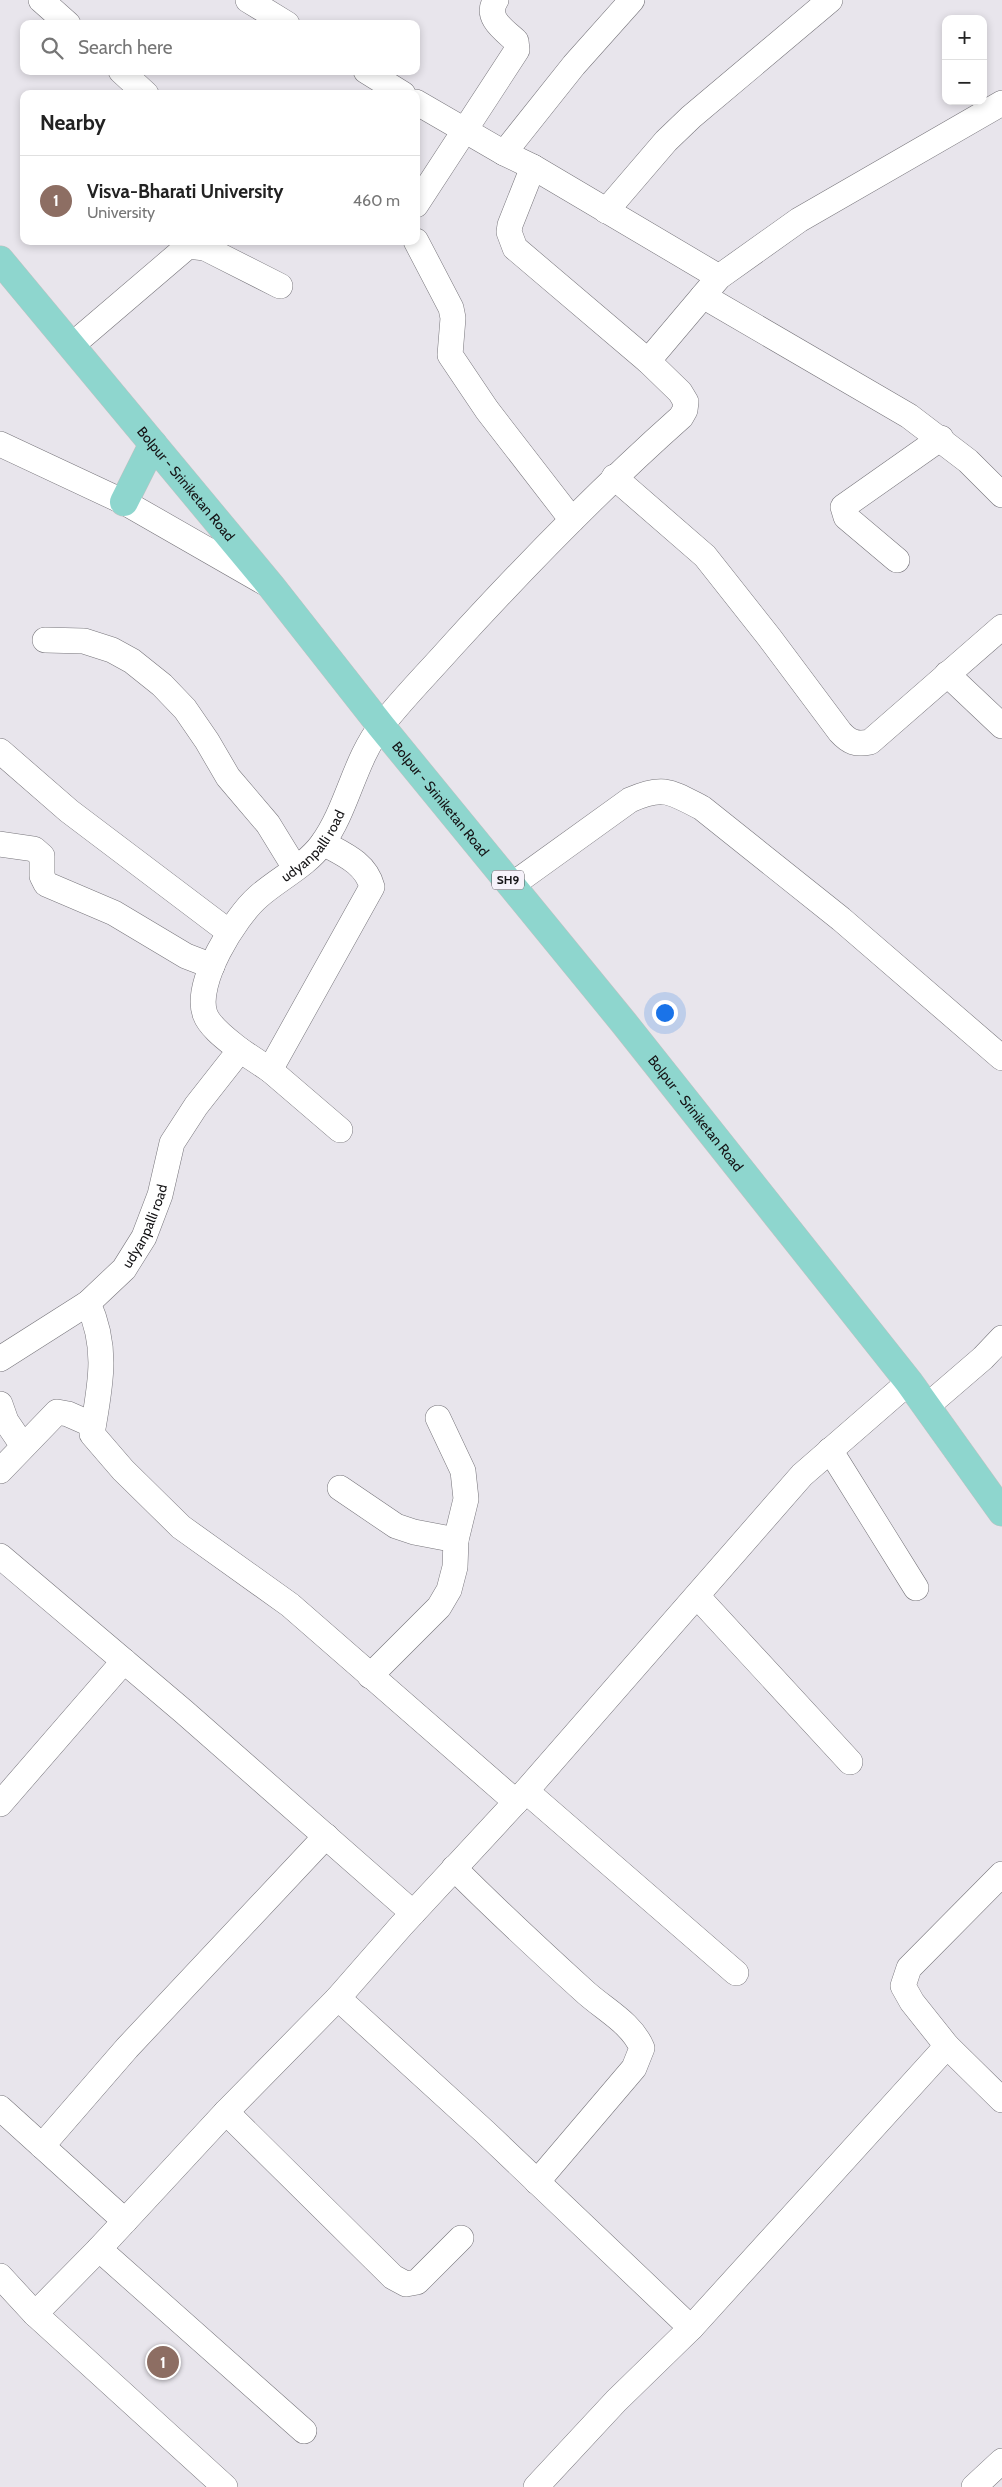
<!DOCTYPE html>
<meta charset="utf-8">
<style>
body{margin:0;font-family:Cabin,sans-serif;background:#f2f2f2;color:#222}
.controls{position:absolute;right:15px;top:15px;display:grid;overflow:hidden;border-radius:10px;box-shadow:0 2px 8px #0003}
.controls button{width:45px;height:45px;display:grid;place-items:center;padding:0;border:0;border-bottom:1px solid #e0e0e0;background:#fff;color:#222;font:25px sans-serif}
.you{position:absolute;left:664px;top:1012px;width:18px;height:18px;margin:-12px;border:4px solid #fff;border-radius:50%;background:#1a73e8;box-shadow:0 0 0 8px #1a73e833}
.badge{display:grid;place-items:center;width:32px;height:32px;border-radius:50%;background:#488e85;color:#fff;font-size:16px;font-weight:700}
.pin{position:absolute;translate:-50% -50%;border:2px solid #fff;box-shadow:0 1px 5px #0006}
.list{margin:0;padding:0;list-style:none}
h2{display:flex;justify-content:space-between;align-items:center;height:65px;margin:0;padding:0 20px;font-size:21px}
h2 small{font-size:16px;font-weight:400;color:#767676}
.list li{display:grid;grid-template-columns:32px 1fr auto;gap:15px;align-items:center;box-sizing:border-box;height:90px;padding:0 20px;border-top:1px solid #e0e0e0}
.list b{display:block;font-size:19px;white-space:nowrap}
.list p{margin:0;font-size:16px;white-space:nowrap;color:#767676}
.list em{font-size:16px;font-style:normal;color:#767676}
.icon{flex:none;width:28px;height:28px;fill:none;stroke:currentColor;stroke-width:2;stroke-linecap:round;stroke-linejoin:round}
.map{position:relative;flex:none;width:1002px;height:2487px;overflow:hidden}
.search{position:absolute;background:#fff;box-shadow:0 2px 8px #0003;left:20px;top:20px;width:400px;height:55px;display:flex;align-items:center;gap:12px;box-sizing:border-box;padding:0 18px;border-radius:10px;color:#767676;font-size:19px}
.panel{position:absolute;background:#fff;box-shadow:0 2px 8px #0003;left:20px;top:90px;width:400px;height:155px;border-radius:10px}
.map>svg:first-child{display:block}
.lines{fill:none;stroke-linecap:round;stroke-linejoin:round}
.minor-casing{stroke:#77757b;stroke-width:26}
.major-casing{stroke:#c2c2c2;stroke-width:29}
.minor{stroke:#fff;stroke-width:25}
.major{stroke:#8ed6ce;stroke-width:28}
.labels{text-anchor:middle;stroke-width:5;stroke-linejoin:round;paint-order:stroke}
.shield{fill:#f6f2fa;stroke:#58565a;stroke-width:1}
.shield-label{font-size:12px;font-weight:bold;fill:#141315}
.street-label{font-size:14px;fill:#141315;stroke:#f6f2fa}
</style>
<div class="map">
<svg width="1002" height="2487" viewBox="0 0 1002 2487">
<rect width="100%" height="100%" fill="#e8e5ec"/>
<g class="lines">
<g class="minor-casing">
<g id="minor">
<path d="M 41,0 L 68,24"/>
<path d="M 248,0 L 287,24"/>
<path d="M 121,71 L 146,94"/>
<path d="M 366,71 L 403,94"/>
<path d="M 416,102 L 504,153 L 533,167 L 719,277"/>
<path d="M 504,153 L 574,65 L 632,0"/>
<path d="M 416,205 L 517,50 L 516,41 C 504,30 484,17 496,0"/>
<path d="M 606,211 L 666,141 L 691,117 L 830,0"/>
<path d="M 416,241 L 451,308 L 453,318 L 450,355 L 487,410 L 572,520"/>
<path d="M 703,296 L 909,416 L 968,461 L 1002,495"/>
<path d="M 71,346 L 188,246 L 205,248 L 280,286"/>
<path d="M 648,361 L 719,277 L 799,220 L 1002,103"/>
<path d="M 0,444 L 124,502 L 267,584"/>
<path d="M 614,477 L 705,556 L 769,637 L 840,732 C 849,742 856,745 870,742 L 1002,627"/>
<path d="M 897,560 L 846,517 L 843,507 L 941,438"/>
<path d="M 45,640 L 84,641 L 112,650 L 132,661 L 162,685 L 185,709 L 207,741 L 228,777 L 268,824 L 295,868"/>
<path d="M 947,674 L 1002,726"/>
<path d="M 0,751 L 69,811 L 229,932"/>
<path d="M 0,844 L 34,849 L 42,856 L 42,876 L 46,884 L 114,913 L 186,956 L 212,966"/>
<path d="M 512,885 L 630,800 C 664,785 671,792 702,808 L 841,919 L 1002,1058"/>
<path d="M 240,1050 L 270,1070 L 340,1130"/>
<path d="M 270,1070 L 372,887 C 366,863 343,854 323,843"/>
<path d="M 88,1303 C 109,1349 100,1386 92,1434 L 123,1470 L 181,1527 L 290,1605 L 516,1802"/>
<path id="s1" d="M 0,1359 L 88,1303 L 124,1269 L 144,1237 L 160,1195 L 172,1143 L 196,1106 L 240,1050 C 229,1041 210,1028 205,1014 C 194,983 235,917 258,897 C 278,879 306,866 322,844 C 348,808 354,760 382,725 C 403,698 428,673 451,647 C 524,567 600,489 681,417 L 685,410 L 686,402 L 680,392 L 648,361 L 515,248 L 509,232 L 510,225 L 533,167"/>
<path d="M 0,1404 L 6,1421 L 23,1446"/>
<path d="M 926,1407 L 983,1358 L 1002,1338"/>
<path d="M 830,1450 L 916,1588"/>
<path d="M 0,1471 L 57,1412 L 68,1414 L 93,1425"/>
<path d="M 340,1488 L 396,1526 L 414,1532 L 456,1540"/>
<path d="M 0,1556 L 183,1711 L 413,1913"/>
<path d="M 697,1596 L 850,1762"/>
<path d="M 370,1676 L 439,1607 L 449,1590 L 455,1567 L 456,1540 L 466,1499 L 463,1471 L 438,1418"/>
<path d="M 526,1791 L 736,1973"/>
<path d="M 0,1804 L 124,1661"/>
<path d="M 454,1868 C 496,1910 539,1950 583,1990 C 603,2009 631,2022 642,2048 L 634,2068 L 537,2182"/>
<path d="M 338,1998 L 485,2132 L 691,2328"/>
<path d="M 947,2046 L 912,2002 L 903,1986 L 909,1968 L 1002,1874"/>
<path d="M 0,2108 L 125,2221"/>
<path d="M 226,2112 L 393,2277 L 406,2284 L 417,2282 L 461,2238"/>
<path d="M 42,2146 L 127,2048 L 326,1836"/>
<path d="M 99,2249 L 304,2431"/>
<path d="M 0,2276 L 35,2314 L 99,2249 L 226,2112 L 338,1998 L 401,1926 L 526,1791 L 802,1475 L 909,1382"/>
<path d="M 35,2314 L 225,2487"/>
<path d="M 536,2487 L 616,2401 L 691,2328 L 947,2046 L 1002,2100"/>
<path d="M 974,2487 L 1002,2461"/>
</g>
</g>
<g class="major-casing">
<g id="major">
<path id="s2" d="M 0,260 L 271,586 L 381,726 L 624,1023 L 909,1382 L 1002,1512"/>
<path d="M 124,502 L 153,444"/>
</g>
</g>
<use href="#minor" class="minor"/>
<use href="#major" class="major"/>
</g>
<g class="labels">
<rect class="shield" x="492" y="870.5" width="32" height="19" rx="4"/>
<g class="shield-label">
<text x="508" y="884">SH9</text>
</g>
<g class="street-label">
<text dy="5" stroke="none"><textPath href="#s2" startOffset="291">Bolpur - Sriniketan Road</textPath></text>
<text dy="5" stroke="none"><textPath href="#s2" startOffset="696">Bolpur - Sriniketan Road</textPath></text>
<text dy="5" stroke="none"><textPath href="#s1" startOffset="665">udyanpalli road</textPath></text>
<text dy="5" stroke="none"><textPath href="#s2" startOffset="1101">Bolpur - Sriniketan Road</textPath></text>
<text dy="5" stroke="none"><textPath href="#s1" startOffset="202">udyanpalli road</textPath></text>
</g>
</g>
</svg>
<div class="controls">
<button>+</button>
<button>−</button>
</div>
<div class="you"></div>
<div class="pin badge" style="left:163px;top:2362px;background:#8d6e63">1</div>
<div class="search"><svg class="icon" aria-label="search" viewBox="0 0 24 24"><circle cx="10" cy="10" r="6"/><path d="M15 15l6 6"/></svg>Search here</div>
<section class="panel">
<h2>Nearby<small></small></h2>
<ul class="list">
<li><span class="badge" style="background:#8d6e63">1</span><div><b>Visva-Bharati University</b><p>University</p></div><em>460 m</em></li>
</ul>
</section>
</div>
